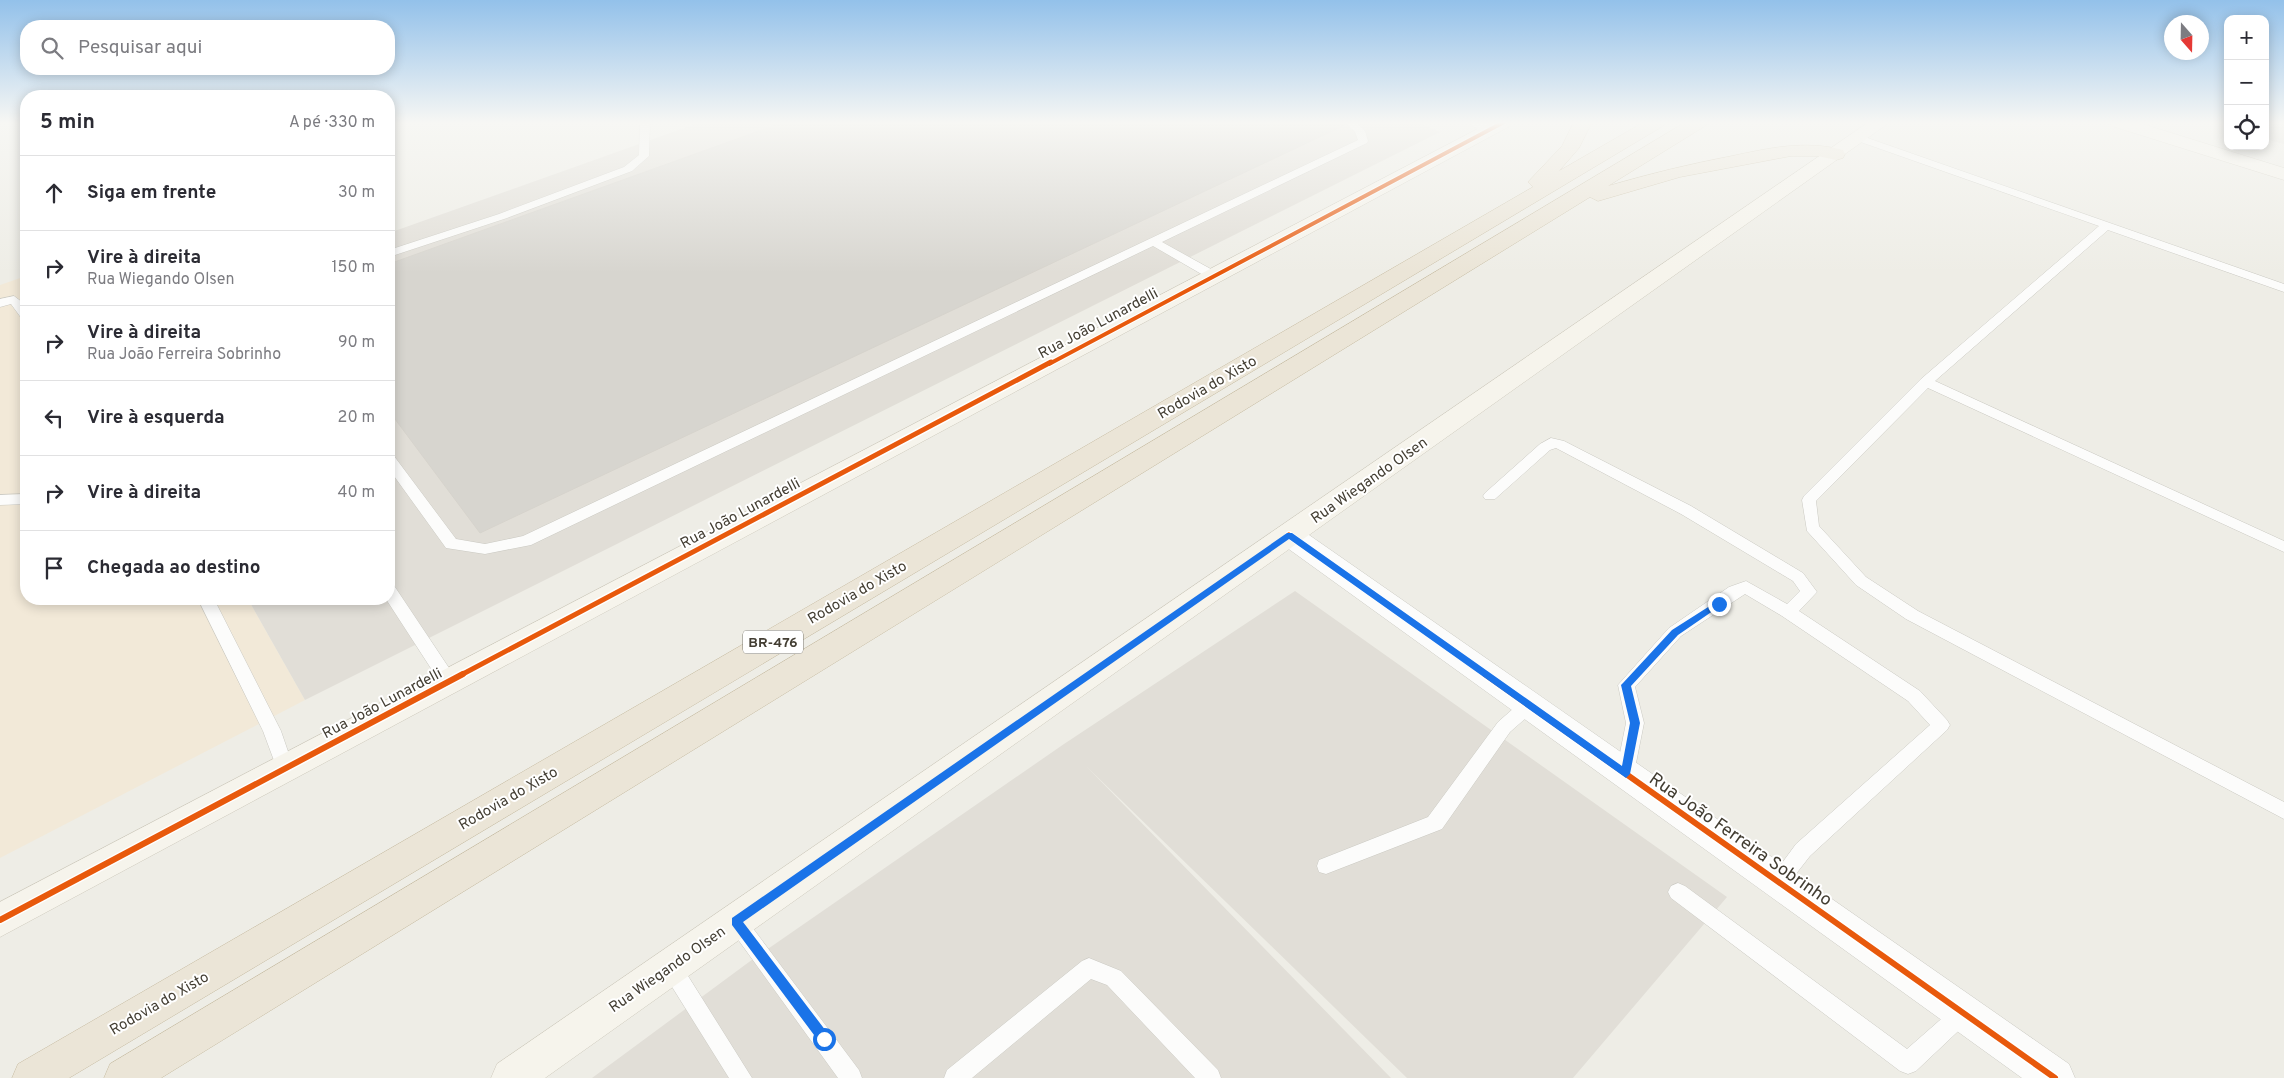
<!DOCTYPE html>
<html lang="pt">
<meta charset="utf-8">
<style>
body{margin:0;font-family:Overpass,sans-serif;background:#f7f7f7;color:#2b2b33}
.controls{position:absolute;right:15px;top:15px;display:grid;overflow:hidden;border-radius:10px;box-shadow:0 2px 12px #0003}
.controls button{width:45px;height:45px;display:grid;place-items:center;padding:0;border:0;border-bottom:1px solid #e1e1e2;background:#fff;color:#2b2b33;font:25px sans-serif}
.compass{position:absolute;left:2164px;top:15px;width:45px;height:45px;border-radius:50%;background:#fff;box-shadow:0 2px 12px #0003;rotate:160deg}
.stop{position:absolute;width:15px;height:15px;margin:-11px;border:4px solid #1a73e8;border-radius:50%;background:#fff}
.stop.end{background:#1a73e8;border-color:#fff;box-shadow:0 1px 5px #0008}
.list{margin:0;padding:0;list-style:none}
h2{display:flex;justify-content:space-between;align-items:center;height:65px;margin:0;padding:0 20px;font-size:21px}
h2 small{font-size:16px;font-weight:400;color:#7c7c81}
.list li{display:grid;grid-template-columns:32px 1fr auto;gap:15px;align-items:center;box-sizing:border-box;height:75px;padding:0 20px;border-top:1px solid #e1e1e2}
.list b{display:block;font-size:19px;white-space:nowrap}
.list p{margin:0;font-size:16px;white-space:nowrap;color:#7c7c81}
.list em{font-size:16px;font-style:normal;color:#7c7c81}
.icon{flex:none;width:28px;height:28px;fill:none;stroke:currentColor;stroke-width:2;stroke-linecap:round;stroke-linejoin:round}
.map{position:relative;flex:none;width:2284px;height:1078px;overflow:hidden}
.search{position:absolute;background:#fff;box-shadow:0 2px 12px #0003;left:20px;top:20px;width:375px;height:55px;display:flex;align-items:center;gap:12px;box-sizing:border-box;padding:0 18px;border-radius:20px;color:#7c7c81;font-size:19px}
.panel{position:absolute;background:#fff;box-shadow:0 2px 12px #0003;left:20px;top:90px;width:375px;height:515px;border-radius:20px}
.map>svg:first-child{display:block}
.commercial{fill:#f2e9d8}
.industrial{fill:#e1ded7}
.building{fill:#d7d5cf;stroke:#d6d3cc}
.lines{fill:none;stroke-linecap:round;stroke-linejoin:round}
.lane-casing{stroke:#cac9c2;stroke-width:1}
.street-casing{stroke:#cac9c2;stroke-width:1}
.secondary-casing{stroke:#cecabd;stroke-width:1}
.highway-casing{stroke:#c6bba1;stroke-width:1}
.lane{fill:#fcfcfb;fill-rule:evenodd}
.street{fill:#fcfcfb;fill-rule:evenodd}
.secondary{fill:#f6f4ec;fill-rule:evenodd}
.highway{fill:#ebe5d7;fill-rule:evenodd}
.cycleway-far2-casing{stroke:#fff;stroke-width:6}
.cycleway-far1-casing{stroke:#fff;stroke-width:8}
.cycleway-casing{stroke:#fff;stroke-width:9}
.cycleway-far2{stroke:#e8590c;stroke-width:4}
.cycleway-far1{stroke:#e8590c;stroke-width:5}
.cycleway{stroke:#e8590c;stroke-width:6}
.route{fill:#1a73e8}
.labels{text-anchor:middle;stroke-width:4;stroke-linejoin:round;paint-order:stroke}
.shield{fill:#fff;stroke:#7b7870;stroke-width:1}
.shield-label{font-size:14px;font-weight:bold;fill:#433e33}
.street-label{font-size:15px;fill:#433e33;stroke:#fff}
.near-street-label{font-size:18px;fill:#433e33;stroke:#fff}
</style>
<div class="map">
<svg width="2284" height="1078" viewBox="0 0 2284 1078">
<rect width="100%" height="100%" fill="#eeede6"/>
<path class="commercial" d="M 26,276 L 26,599 L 248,599 L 305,700 L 0,858 L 0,285 Z"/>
<path class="industrial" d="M 701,122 L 1416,122 L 1440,132 L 305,700 L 248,599 L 389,599 L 389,233 Z
M 2265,122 L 2284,122 L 2284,144 L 2265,139 Z
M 1295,591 L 1727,897 L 1573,1078 L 1407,1078 L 1086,766 L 1391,1078 L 592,1078 L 749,962 L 1064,744 Z"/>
<path class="building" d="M 784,122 L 1343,122 L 1345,125 L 480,533 L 389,411 L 389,264 Z"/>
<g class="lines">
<g class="lane-casing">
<path id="lane" d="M 640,122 L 650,122 L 649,156 L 632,171 L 507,218 L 389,257 L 389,250 L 499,214 L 624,167 L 639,155 Z
M 1345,122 L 1356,122 L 1365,131 L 1368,141 L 1367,143 L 1162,242 L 1218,273 L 1218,279 L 1210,279 L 1153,246 L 531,545 L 485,554 L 446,548 L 389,469 L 389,454 L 394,456 L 456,539 L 485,544 L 523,536 L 1358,140 L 1355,132 Z
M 1859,135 L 2284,284 L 2284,292 L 2108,230 L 1935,381 L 2284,541 L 2284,552 L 1928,388 L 1816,501 L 1819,526 L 1866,577 L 1918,611 L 2284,802 L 2284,819 L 1906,619 L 1856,585 L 1807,531 L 1802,500 L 1804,496 L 1921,379 L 2099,226 L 1855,140 L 1854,138 Z
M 14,296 L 26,305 L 26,320 L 22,319 L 11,304 L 0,307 L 0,299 Z
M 1551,438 L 1564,441 L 1691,506 L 1803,573 L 1817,592 L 1799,611 L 1920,691 L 1947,720 L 1950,725 L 1947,730 L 1810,856 L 1785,888 L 1778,891 L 1771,888 L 1768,882 L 1796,844 L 1930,725 L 1908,701 L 1782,616 L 1745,594 L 1681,636 L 1635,687 L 1644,723 L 1634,773 L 1631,778 L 1625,780 L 1619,778 L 1616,773 L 1626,723 L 1618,685 L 1669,628 L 1729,587 L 1746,581 L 1787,604 L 1800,591 L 1793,581 L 1681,514 L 1556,448 L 1550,450 L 1495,499 L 1485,499 L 1483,496 L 1485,493 L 1540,444 Z
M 26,494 L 26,504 L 0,505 L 0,495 Z
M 389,585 L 395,587 L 455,677 L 457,682 L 455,687 L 449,689 L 443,687 L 386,599 L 389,599 Z
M 198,599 L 214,599 L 281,731 L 294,769 L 291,774 L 285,776 L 279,774 L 263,731 Z
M 1529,698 L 1535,700 L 1538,705 L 1535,710 L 1510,732 L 1442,829 L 1326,874 L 1319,872 L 1317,866 L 1319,860 L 1428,817 L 1498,722 L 1523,700 Z
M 1678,883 L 1685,886 L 1907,1049 L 1956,1006 L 1963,1003 L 1970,1006 L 1973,1013 L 1970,1020 L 1916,1071 L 1908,1074 L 1900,1071 L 1671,898 L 1668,892 L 1671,886 Z
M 736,912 L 743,915 L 859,1070 L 862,1078 L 838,1078 L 729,927 L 726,921 L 729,915 Z
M 671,957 L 678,960 L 752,1078 L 729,1078 L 664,974 L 661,967 L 664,960 Z
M 1089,958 L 1121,971 L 1218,1070 L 1221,1078 L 1195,1078 L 1107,985 L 1091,979 L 972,1078 L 944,1078 L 947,1070 L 1082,961 Z"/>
</g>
<g class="street-casing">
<path id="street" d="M 1469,122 L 1493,122 L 1501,128 L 1498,132 C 1489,134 1475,130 1469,122 Z
M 1289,525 L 1299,528 L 2069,1064 L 2075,1078 L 2022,1078 L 1279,542 L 1275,535 L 1279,528 Z"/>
</g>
<g class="secondary-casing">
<path id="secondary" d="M 1491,122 L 1513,122 L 1510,126 L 0,937 L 0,902 Z
M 1869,122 L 1890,122 L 545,1078 L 491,1078 L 497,1064 Z
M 2109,122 L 2136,122 L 2284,168 L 2284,180 L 2112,126 Z"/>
</g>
<g class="highway-casing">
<path id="highway" d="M 1574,122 L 1592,122 L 1579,148 L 1559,171 L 1644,122 L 1666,122 L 1663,126 L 69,1078 L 12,1078 L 18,1064 L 1533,187 L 1528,182 L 1562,146 Z
M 1686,122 L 1708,122 L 1705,126 L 1608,186 C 1649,174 1690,164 1732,156 C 1770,148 1804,140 1843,150 L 1845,154 L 1843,158 L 1836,160 L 1818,156 L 1791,156 L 1680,177 L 1598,201 L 1590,197 L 161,1078 L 104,1078 L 110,1064 Z"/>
</g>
<use href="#lane" class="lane"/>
<use href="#street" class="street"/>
<use href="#secondary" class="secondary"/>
<use href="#highway" class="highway"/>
<g class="cycleway-far2-casing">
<path id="cycleway-far2" d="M 1049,364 L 1504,122"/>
</g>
<g class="cycleway-far1-casing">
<path id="cycleway-far1" d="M 1289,535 L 1487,675
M 461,675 L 1051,362"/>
</g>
<g class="cycleway-casing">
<path id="cycleway" d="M 1485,674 L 2055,1078
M 0,920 L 463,674"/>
</g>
<use href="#cycleway-far2" class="cycleway-far2"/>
<use href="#cycleway-far1" class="cycleway-far1"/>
<use href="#cycleway" class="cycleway"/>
</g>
<linearGradient id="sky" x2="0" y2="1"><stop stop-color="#93c1ea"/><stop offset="0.45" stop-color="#f7f7f4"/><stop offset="1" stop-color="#f7f7f4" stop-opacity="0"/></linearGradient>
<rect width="2284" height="273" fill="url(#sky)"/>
<path class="route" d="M 1287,533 L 1292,533 L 1622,766 L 1630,723 L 1621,685 L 1623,683 L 1672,630 L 1716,602 L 1719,601 L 1723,604 L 1678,635 L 1631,686 L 1640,723 L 1630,774 L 1626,778 L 1289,539 L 743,922 L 829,1035 L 829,1043 L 820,1043 L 732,925 L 732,918 Z"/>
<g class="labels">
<rect class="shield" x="743" y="630.5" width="60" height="23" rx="4"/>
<g class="shield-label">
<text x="773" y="647">BR-476</text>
</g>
<g class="street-label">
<text transform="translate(1098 323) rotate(-28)" y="5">Rua João Lunardelli</text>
<text transform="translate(1207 387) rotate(-30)" y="5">Rodovia do Xisto</text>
<text transform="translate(1369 480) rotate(-35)" y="5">Rua Wiegando Olsen</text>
<text transform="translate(740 513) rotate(-28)" y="5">Rua João Lunardelli</text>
<text transform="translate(857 592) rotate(-30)" y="5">Rodovia do Xisto</text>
<text transform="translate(382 703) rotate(-28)" y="5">Rua João Lunardelli</text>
<text transform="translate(508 798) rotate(-30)" y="5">Rodovia do Xisto</text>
<text transform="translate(667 969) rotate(-35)" y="5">Rua Wiegando Olsen</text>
<text transform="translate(159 1003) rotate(-30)" y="5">Rodovia do Xisto</text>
</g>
<g class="near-street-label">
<text transform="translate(1741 839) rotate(35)" y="6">Rua João Ferreira Sobrinho</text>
</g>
</g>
</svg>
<div class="controls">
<button>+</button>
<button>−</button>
<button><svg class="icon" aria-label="locate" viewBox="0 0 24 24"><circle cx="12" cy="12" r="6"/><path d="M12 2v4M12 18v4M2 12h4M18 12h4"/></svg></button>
</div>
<svg class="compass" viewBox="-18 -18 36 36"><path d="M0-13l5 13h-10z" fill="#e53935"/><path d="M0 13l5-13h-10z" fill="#7c7c81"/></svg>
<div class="stop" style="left:824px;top:1039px"></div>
<div class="stop end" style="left:1719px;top:604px"></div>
<div class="search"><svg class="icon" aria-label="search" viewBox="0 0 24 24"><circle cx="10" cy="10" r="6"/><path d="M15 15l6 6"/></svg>Pesquisar aqui</div>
<section class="panel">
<h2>5 min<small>A pé · 330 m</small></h2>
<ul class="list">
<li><svg class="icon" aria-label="ahead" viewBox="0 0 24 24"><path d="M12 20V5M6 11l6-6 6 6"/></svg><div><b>Siga em frente</b></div><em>30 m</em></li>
<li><svg class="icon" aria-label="right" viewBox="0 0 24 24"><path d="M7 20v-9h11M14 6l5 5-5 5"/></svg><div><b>Vire à direita</b><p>Rua Wiegando Olsen</p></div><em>150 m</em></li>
<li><svg class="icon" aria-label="right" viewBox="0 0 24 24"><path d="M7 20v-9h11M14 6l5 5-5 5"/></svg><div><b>Vire à direita</b><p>Rua João Ferreira Sobrinho</p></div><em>90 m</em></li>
<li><svg class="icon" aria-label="left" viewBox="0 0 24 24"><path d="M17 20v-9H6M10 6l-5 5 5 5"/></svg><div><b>Vire à esquerda</b></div><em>20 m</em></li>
<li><svg class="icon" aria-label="right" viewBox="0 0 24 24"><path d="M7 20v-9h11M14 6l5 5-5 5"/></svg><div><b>Vire à direita</b></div><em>40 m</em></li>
<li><svg class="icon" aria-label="arrive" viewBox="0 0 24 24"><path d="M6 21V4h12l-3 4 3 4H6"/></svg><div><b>Chegada ao destino</b></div></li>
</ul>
</section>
</div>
